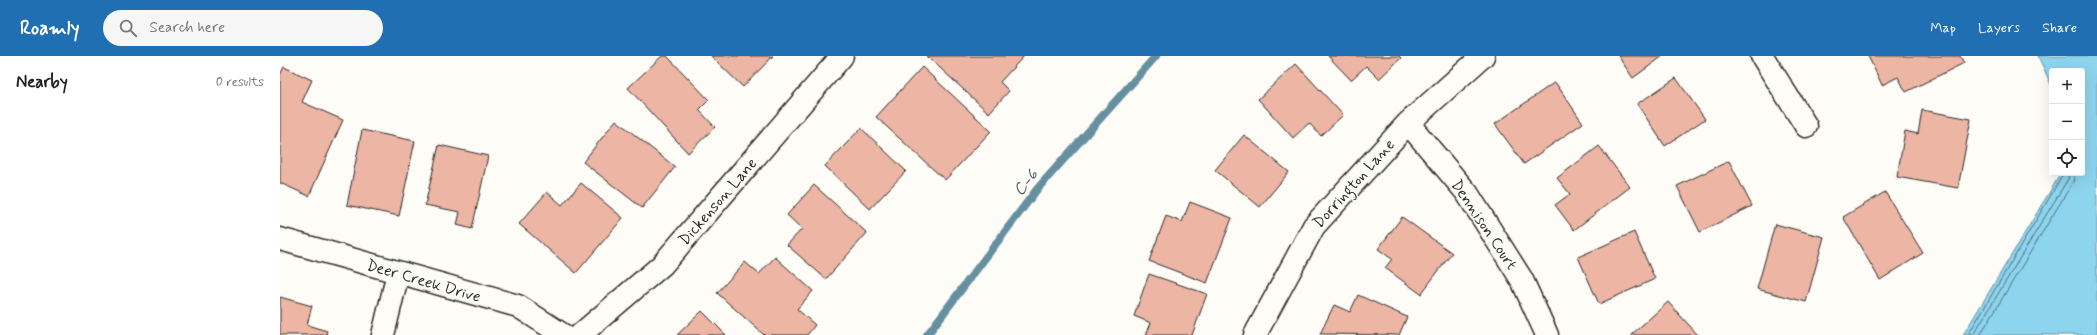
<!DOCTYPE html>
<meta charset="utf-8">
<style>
body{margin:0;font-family:Mynerve,sans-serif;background:#f6f6f6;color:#222}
.controls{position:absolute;right:12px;top:12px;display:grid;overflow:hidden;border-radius:4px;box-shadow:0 4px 16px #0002}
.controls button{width:36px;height:36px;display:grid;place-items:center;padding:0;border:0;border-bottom:1px solid #e0e0e0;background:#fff;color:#222;font:20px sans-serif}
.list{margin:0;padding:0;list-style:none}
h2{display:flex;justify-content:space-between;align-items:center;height:52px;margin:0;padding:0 16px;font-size:17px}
h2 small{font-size:13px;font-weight:400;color:#767676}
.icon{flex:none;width:22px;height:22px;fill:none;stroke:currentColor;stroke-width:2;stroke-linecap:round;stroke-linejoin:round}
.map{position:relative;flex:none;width:1817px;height:279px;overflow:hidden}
header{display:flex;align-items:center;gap:24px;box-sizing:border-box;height:56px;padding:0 20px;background:#1f6fb2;color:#fff}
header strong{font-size:19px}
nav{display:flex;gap:22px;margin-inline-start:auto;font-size:14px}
.search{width:280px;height:36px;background:#f6f6f6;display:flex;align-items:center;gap:10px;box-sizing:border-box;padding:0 14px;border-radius:22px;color:#767676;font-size:15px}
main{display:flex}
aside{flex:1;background:#fff}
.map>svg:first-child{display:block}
.water{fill:#8dd4ee;stroke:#6690a0}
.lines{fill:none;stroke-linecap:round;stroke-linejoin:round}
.shore{stroke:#526f79;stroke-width:1}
.stream{stroke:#6690a0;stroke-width:8}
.building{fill:#edb5a4;stroke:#2b2b2b}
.street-casing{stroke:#2b2b2b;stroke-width:25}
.street{stroke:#fdfcf7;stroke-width:22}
.labels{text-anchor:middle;stroke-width:3;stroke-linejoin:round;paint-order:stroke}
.street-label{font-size:16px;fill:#2b2b2b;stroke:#fdfcf7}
.water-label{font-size:17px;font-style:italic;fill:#485e66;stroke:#fdfcf7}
</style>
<header>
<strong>Roamly</strong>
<div class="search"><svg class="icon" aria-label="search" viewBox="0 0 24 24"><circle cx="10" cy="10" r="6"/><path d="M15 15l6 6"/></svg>Search here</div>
<nav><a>Map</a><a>Layers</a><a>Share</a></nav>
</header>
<main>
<aside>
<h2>Nearby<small>0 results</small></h2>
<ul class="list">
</ul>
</aside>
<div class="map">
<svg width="1817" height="279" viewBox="0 0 1817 279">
<rect width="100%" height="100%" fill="#fdfcf7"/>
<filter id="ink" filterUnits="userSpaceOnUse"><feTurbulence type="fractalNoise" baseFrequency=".025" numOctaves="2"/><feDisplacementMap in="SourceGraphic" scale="8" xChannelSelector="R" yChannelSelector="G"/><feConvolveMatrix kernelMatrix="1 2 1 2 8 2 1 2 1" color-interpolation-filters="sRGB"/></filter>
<g filter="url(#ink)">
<path class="water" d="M 1758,0 L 1817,0 L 1817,279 L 1683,279 L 1781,117 L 1802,117 L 1802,15 L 1772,15 L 1772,31 Z"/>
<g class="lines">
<path class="shore" d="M 1688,279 L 1784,117
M 1693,279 L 1788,123 L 1789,117
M 1700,279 L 1793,126 L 1795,117"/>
<path class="stream" d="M 647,279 L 758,132 L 876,0"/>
</g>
<path class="building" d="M 382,0 L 387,0 L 429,44 L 419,54 L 435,71 L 408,97 L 348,32 Z
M 431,0 L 493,0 L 463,31 Z
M 647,0 L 744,0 L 720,26 L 729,35 L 709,57 Z
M 1048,0 L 1119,0 L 1121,2 L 1099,23 L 1086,10 L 1071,24 Z
M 1338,0 L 1383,0 L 1353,22 Z
M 1588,0 L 1680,0 L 1684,7 L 1626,36 L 1618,21 L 1602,29 Z
M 1016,8 L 1063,59 L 1041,80 L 1029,67 L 1013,82 L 978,43 Z
M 4,11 L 32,24 L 22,46 L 63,64 L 29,140 L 0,127 L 0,19 Z
M 642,11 L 711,75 L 665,124 L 596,61 Z
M 1396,22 L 1425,63 L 1385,90 L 1357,48 Z
M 1275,26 L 1303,67 L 1244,108 L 1215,68 Z
M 1642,54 L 1691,63 L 1678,132 L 1617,121 L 1625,75 L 1638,78 Z
M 336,64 L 395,111 L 362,152 L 303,106 Z
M 581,72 L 626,115 L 590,153 L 545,110 Z
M 82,74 L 135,85 L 119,160 L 67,149 Z
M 964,79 L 1009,116 L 980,151 L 935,114 Z
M 159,89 L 208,100 L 192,173 L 177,169 L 180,156 L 145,149 Z
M 1319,90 L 1350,131 L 1294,174 L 1275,149 L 1290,138 L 1277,122 Z
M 1449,105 L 1472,150 L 1420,176 L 1397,130 Z
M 301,127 L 343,162 L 296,217 L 239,168 L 267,136 L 282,149 Z
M 534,129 L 587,177 L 546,223 L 507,189 L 522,173 L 507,159 Z
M 1605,136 L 1643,197 L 1600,224 L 1563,161 Z
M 910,146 L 952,162 L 927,227 L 869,205 L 886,160 L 902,166 Z
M 1122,161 L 1172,197 L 1141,238 L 1105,212 L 1112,203 L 1098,193 Z
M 1495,168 L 1544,181 L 1526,246 L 1477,233 Z
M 1354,176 L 1375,223 L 1319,248 L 1298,201 Z
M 495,201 L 533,235 L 517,253 L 535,269 L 527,279 L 484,279 L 437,237 L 465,206 L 479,218 Z
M 869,218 L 927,238 L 912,279 L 866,279 L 871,267 L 854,260 Z
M 1078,239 L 1127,261 L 1119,279 L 1040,278 L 1054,249 L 1070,256 Z
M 0,241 L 32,250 L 27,269 L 47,275 L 46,279 L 0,279 Z
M 1388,246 L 1418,279 L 1351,279 Z
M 422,255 L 446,279 L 397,279 Z"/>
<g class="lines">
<g class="street-casing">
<path id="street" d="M 1482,0 L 1526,70
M 1128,67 L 1187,137 L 1242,224 L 1267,279
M 0,183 L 238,250 L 283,279
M 103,279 L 118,217
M 300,279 L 382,209 L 562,0
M 975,279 L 1034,170 L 1128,67 L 1203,0"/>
</g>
<use href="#street" class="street"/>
</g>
</g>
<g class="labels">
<g class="street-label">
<text transform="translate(1073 127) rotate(-48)" y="6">Dorrington Lane</text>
<text transform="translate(437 145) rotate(-49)" y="6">Dickenson Lane</text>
<text transform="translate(1205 168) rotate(56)" y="6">Dennison Court</text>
<text transform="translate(144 224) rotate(16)" y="6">Deer Creek Drive</text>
</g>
<g class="water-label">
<text transform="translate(745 126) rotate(-51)" y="6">C-6</text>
</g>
</g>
</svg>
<div class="controls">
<button>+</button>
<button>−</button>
<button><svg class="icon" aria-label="locate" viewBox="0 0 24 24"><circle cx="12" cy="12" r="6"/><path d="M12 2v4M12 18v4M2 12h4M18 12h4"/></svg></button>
</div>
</div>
</main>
